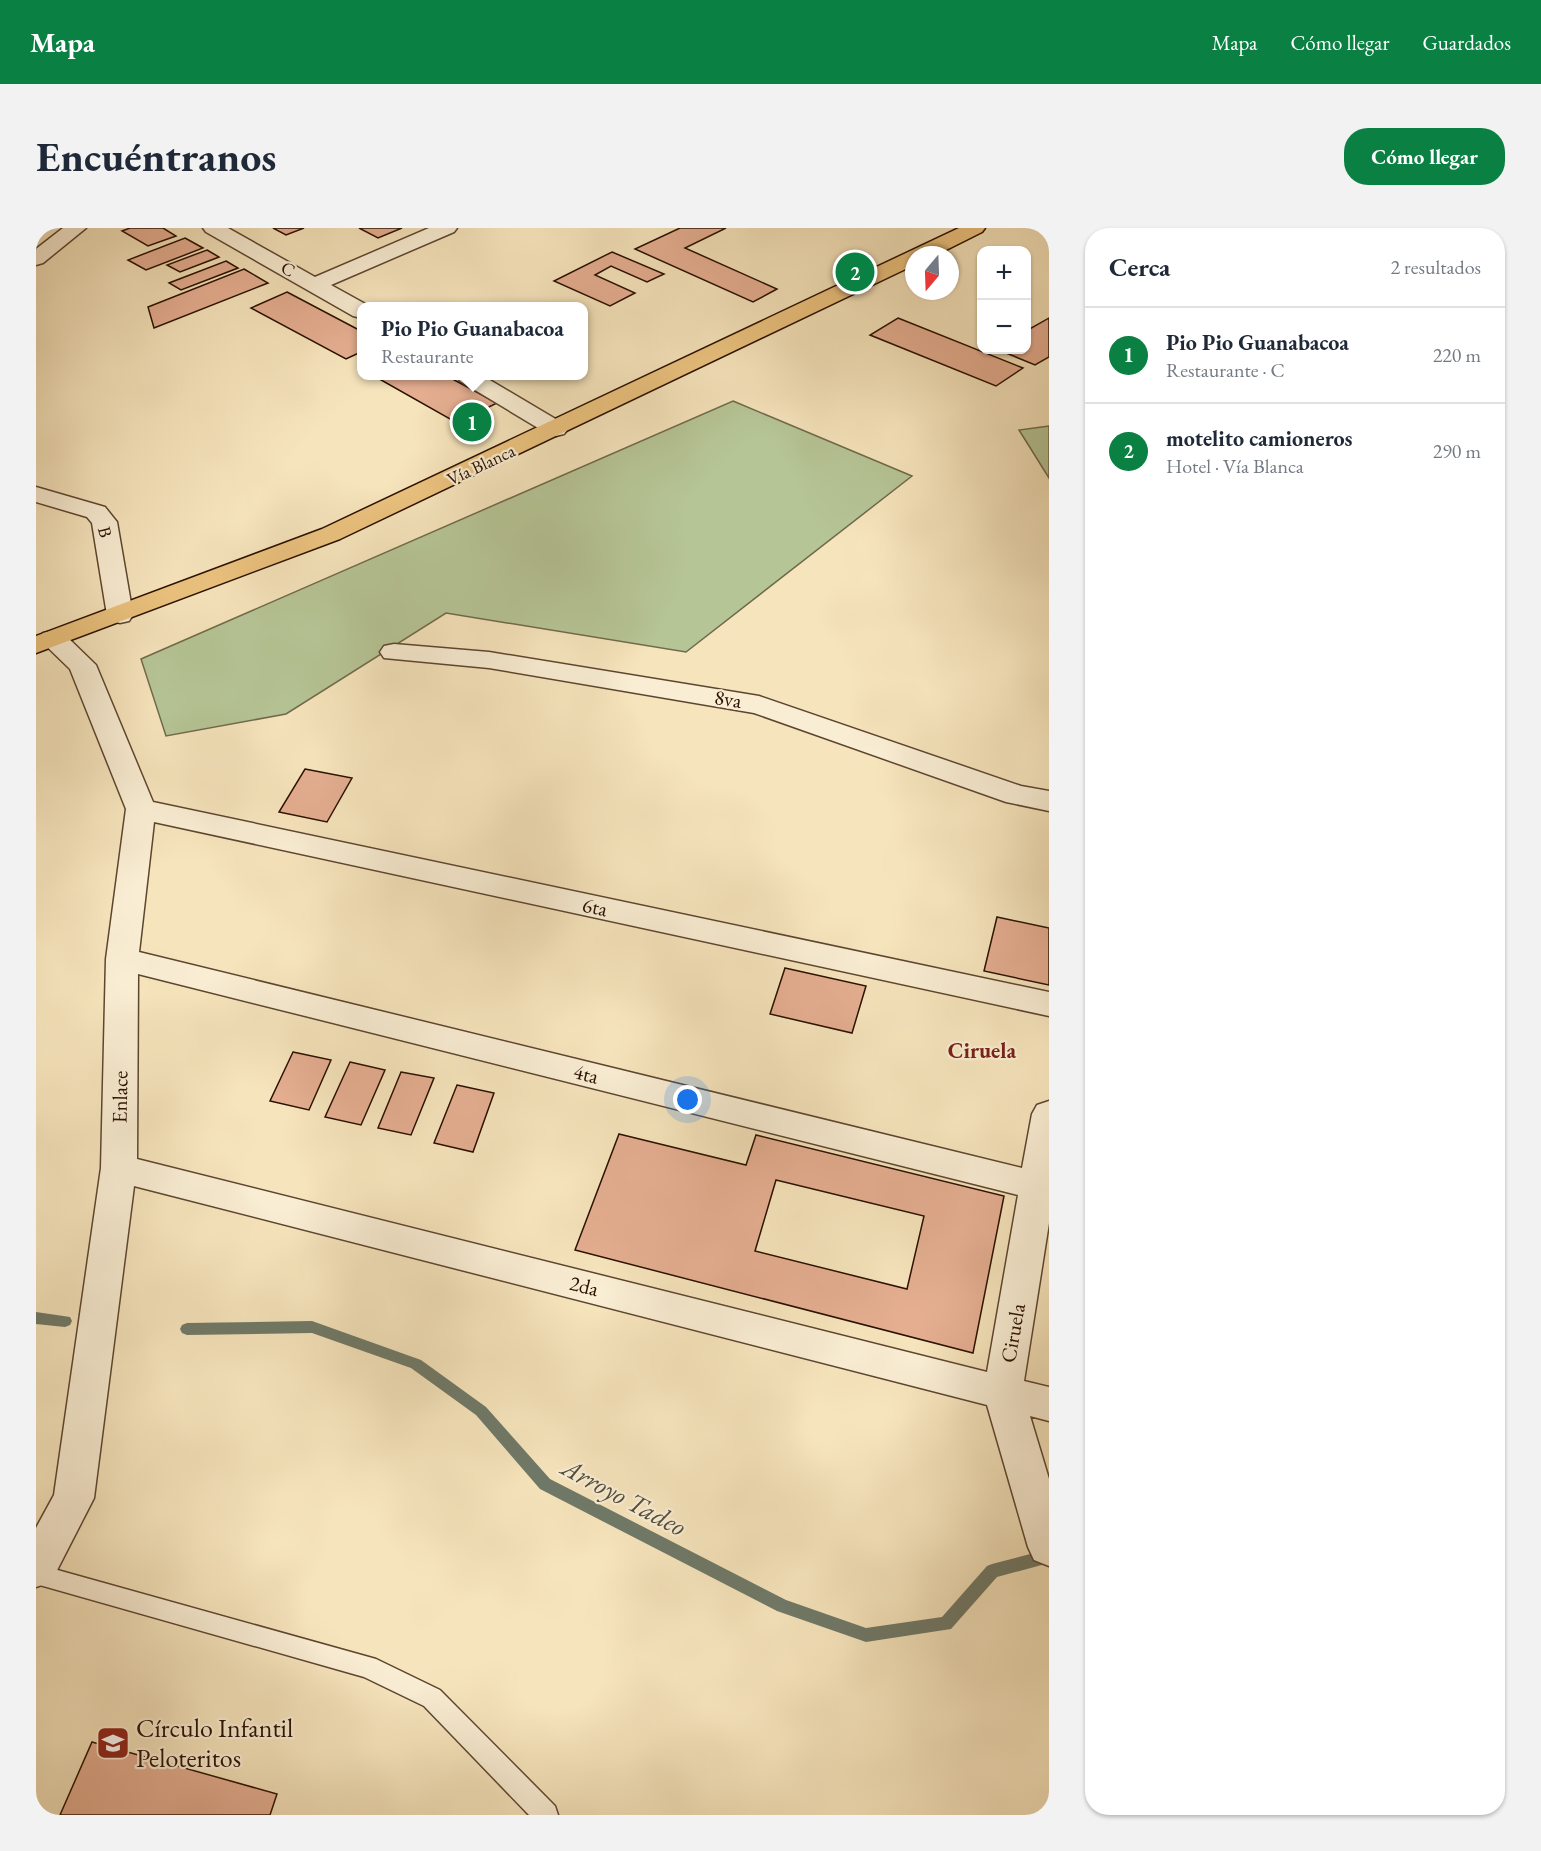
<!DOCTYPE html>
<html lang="es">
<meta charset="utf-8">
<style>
body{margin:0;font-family:"EB Garamond",serif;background:#f2f2f3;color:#1f2937}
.controls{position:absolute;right:18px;top:18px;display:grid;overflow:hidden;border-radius:12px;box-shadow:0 2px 4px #0004}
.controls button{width:54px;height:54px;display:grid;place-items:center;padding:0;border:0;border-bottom:2px solid #e0e1e3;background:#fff;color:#1f2937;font:30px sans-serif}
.compass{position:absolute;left:869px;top:18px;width:54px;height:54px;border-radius:50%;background:#fff;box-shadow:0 2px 4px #0004;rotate:199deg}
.you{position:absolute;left:652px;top:872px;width:21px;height:21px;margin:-15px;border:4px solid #fff;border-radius:50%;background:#1a73e8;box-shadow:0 0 0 9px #1a73e833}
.badge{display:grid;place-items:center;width:39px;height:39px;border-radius:50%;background:#0b8043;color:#fff;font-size:20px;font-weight:700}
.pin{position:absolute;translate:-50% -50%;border:3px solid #fff;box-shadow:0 2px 6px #0006}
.popup{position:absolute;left:321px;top:74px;width:231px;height:78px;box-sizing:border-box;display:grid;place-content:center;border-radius:12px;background:#fff;filter:drop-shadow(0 2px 4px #0005);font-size:20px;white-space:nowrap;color:#747a83}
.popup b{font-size:22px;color:#1f2937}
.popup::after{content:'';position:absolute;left:50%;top:100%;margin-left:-12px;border:12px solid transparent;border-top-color:#fff}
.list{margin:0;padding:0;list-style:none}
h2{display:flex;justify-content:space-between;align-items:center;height:78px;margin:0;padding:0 24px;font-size:26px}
h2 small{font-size:20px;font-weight:400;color:#747a83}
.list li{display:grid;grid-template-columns:39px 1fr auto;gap:18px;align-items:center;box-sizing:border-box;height:96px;padding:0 24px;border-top:2px solid #e0e1e3}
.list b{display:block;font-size:22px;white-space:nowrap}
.list p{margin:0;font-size:20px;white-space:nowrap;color:#747a83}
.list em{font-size:20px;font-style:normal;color:#747a83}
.map{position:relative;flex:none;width:1013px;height:1587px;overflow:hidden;border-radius:24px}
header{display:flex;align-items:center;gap:36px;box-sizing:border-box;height:84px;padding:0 30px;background:#0b8043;color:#fff}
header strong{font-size:28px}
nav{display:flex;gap:33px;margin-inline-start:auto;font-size:21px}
.intro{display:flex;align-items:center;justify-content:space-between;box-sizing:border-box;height:144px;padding:0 36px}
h1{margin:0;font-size:42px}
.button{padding:15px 27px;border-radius:24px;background:#0b8043;color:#fff;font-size:21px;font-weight:700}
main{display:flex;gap:36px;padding:0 36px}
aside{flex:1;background:#fff;border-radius:24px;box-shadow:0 2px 4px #0004}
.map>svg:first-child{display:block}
.green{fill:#b6c596;stroke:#706a4b;stroke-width:1.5}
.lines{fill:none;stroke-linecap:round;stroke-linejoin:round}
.stream{fill:#6f7968;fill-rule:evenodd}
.building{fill:#e5ae91;stroke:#2a1000;stroke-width:1.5;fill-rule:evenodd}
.service-casing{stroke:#5d452f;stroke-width:3}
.minor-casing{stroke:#5d452f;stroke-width:3}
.primary-casing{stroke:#2a1000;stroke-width:3}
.service{fill:#f9edd3;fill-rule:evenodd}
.minor{fill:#f9edd3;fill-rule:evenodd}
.primary{fill:#ebc27e;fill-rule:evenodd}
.labels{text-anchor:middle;stroke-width:4.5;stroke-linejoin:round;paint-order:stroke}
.far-street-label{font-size:18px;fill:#2a1000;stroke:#f9edd3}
.street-label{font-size:21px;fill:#2a1000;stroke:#f9edd3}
.neighbourhood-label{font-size:22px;font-weight:bold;fill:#7a1f14;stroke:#f9edd3}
.near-poi-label{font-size:26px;fill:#2a1000;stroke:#f9edd3;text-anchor:start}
.near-water-label{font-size:27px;font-style:italic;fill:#524d3d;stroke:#f9edd3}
</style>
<header>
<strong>Mapa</strong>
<nav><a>Mapa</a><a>Cómo llegar</a><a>Guardados</a></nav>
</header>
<div class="intro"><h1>Encuéntranos</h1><a class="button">Cómo llegar</a></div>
<main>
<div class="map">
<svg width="1013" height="1587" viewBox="0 0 1013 1587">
<rect width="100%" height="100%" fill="#f6e4bc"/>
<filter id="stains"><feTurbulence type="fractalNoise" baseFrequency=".00333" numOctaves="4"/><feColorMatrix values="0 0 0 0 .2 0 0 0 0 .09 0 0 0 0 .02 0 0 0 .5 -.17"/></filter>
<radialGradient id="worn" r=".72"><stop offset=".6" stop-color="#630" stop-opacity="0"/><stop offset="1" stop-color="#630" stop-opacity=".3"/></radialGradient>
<path class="green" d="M 697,173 L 876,248 L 650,424 L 410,385 L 250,486 L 130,508 L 105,431 Z
M 1013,198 L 1013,250 L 983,202 Z"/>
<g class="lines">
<path class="stream" d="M 0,1084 L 34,1089 L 36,1093 L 34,1097 L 29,1099 L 0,1096 Z
M 276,1093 L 385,1132 L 450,1179 L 514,1251 L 750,1372 L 830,1400 L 906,1389 L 951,1338 L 956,1336 L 1013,1321 L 1013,1335 L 961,1349 L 915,1401 L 830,1414 L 741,1383 L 504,1261 L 440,1187 L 375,1140 L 276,1105 L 151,1107 L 146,1105 L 144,1101 L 146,1097 L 151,1095 Z"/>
</g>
<path class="building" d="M 94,0 L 127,0 L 140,8 L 112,18 L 86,3 Z
M 237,0 L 268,0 L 250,7 Z
M 323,0 L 366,0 L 342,10 Z
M 644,0 L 690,0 L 649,20 L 741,61 L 717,74 L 599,21 Z
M 149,10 L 167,20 L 110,42 L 92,32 Z
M 171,22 L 183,29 L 144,44 L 131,37 Z
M 576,24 L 628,46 L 611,54 L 575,38 L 559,47 L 599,65 L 574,78 L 518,53 Z
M 190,33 L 202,40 L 145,62 L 133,55 Z
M 208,41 L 232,55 L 118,100 L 112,79 Z
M 251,64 L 325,103 L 325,124 L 310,131 L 215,80 Z
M 862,90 L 987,140 L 960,158 L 834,107 Z
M 1013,90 L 1013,129 L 999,137 L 963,122 L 990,122 L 990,103 Z
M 338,148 L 411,148 L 461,175 L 421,195 Z
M 269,541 L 316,550 L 291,594 L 243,584 Z
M 961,689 L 1013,700 L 1013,757 L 948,743 Z
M 749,740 L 830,758 L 816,805 L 734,786 Z
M 257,824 L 295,832 L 273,882 L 234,873 Z
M 314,834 L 349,842 L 325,897 L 289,889 Z
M 365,844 L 398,850 L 375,907 L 342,900 Z
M 421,857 L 458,865 L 437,924 L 398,915 Z
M 583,906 L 710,937 L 720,907 L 968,968 L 937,1125 L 539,1022 ZM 740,952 L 888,988 L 871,1061 L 719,1023 Z
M 56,1514 L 241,1566 L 234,1587 L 24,1587 Z"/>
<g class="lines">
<g class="service-casing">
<path id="service" d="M 0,1336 L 340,1431 L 404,1462 L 519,1578 L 522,1587 L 493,1587 L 388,1478 L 328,1449 L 0,1356 Z"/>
</g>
<g class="minor-casing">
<path id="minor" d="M 27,0 L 50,0 L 7,35 L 0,37 L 0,21 Z
M 167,0 L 192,0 L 279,49 L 393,0 L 421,0 L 418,4 L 295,57 L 333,78 L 325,79 L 325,90 L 317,88 L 170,4 Z
M 421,148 L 447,148 L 528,196 L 532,201 L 528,206 L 520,208 L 512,206 L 424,153 Z
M 0,259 L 69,279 L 81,294 L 97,387 L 93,393 L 84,395 L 75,393 L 71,387 L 56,295 L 51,289 L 0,274 Z
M 17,403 L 27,405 L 60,437 L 117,574 L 1013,764 L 1013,788 L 118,594 L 103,724 L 986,940 L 996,886 L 1001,877 L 1013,873 L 1013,995 L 988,1153 L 1013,1159 L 1013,1193 L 994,1188 L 1013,1251 L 1013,1338 L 998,1332 L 992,1319 L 951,1177 L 98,958 L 58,1270 L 15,1354 L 0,1359 L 0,1300 L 18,1267 L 65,940 L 70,731 L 90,581 L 34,441 L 3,411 L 7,405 ZM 102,746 L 982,967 L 951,1144 L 101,931 Z
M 358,416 L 453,424 L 723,468 L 985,558 L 1013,563 L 1013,583 L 970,574 L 718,485 L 453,440 L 348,430 L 344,424 L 348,418 Z"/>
</g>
<g class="primary-casing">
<path id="primary" d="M 923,0 L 949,0 L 946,4 L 900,27 L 878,27 L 878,37 L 304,311 L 0,425 L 0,408 L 286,301 Z"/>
</g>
<use href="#service" class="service"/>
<use href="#minor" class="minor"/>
<use href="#primary" class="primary"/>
</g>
<defs>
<g id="school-square" transform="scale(1.725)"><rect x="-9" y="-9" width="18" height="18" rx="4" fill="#8f2418" stroke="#f9edd3"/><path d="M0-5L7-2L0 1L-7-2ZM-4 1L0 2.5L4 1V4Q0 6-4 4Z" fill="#fff"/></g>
</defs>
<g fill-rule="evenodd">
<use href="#school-square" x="77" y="1515"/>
</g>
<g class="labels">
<g class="far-street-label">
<text transform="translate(252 41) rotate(29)" y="6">C</text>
<text transform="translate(445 237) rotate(-25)" y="6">Vía Blanca</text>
<text transform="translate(69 304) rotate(75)" y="6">B</text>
</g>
<g class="street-label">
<text transform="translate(692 471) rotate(9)" y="7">8va</text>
<text transform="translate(559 679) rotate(12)" y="7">6ta</text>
<text transform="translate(550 846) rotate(14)" y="7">4ta</text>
<text transform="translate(84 869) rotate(-89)" y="7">Enlace</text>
<text transform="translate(548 1058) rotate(14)" y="7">2da</text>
<text transform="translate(977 1105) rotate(-80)" y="7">Ciruela</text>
</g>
<g class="neighbourhood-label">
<text x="946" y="830">Ciruela</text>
</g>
<g class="near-poi-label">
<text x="100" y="1509">Círculo Infantil<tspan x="100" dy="30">Peloteritos</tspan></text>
</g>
<g class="near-water-label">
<text transform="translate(588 1269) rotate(28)" y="9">Arroyo Tadeo</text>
</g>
</g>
<rect width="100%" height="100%" filter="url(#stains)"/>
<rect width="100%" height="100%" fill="url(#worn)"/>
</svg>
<div class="controls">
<button>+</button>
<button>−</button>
</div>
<svg class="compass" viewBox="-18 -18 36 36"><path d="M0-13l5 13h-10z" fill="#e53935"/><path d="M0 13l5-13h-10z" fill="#747a83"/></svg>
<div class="you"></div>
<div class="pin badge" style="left:436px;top:194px">1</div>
<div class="popup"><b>Pio Pio Guanabacoa</b>Restaurante</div>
<div class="pin badge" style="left:819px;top:44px">2</div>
</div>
<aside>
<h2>Cerca<small>2 resultados</small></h2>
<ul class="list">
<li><span class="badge">1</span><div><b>Pio Pio Guanabacoa</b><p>Restaurante · C</p></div><em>220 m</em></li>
<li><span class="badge">2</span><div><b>motelito camioneros</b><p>Hotel · Vía Blanca</p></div><em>290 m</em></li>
</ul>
</aside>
</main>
